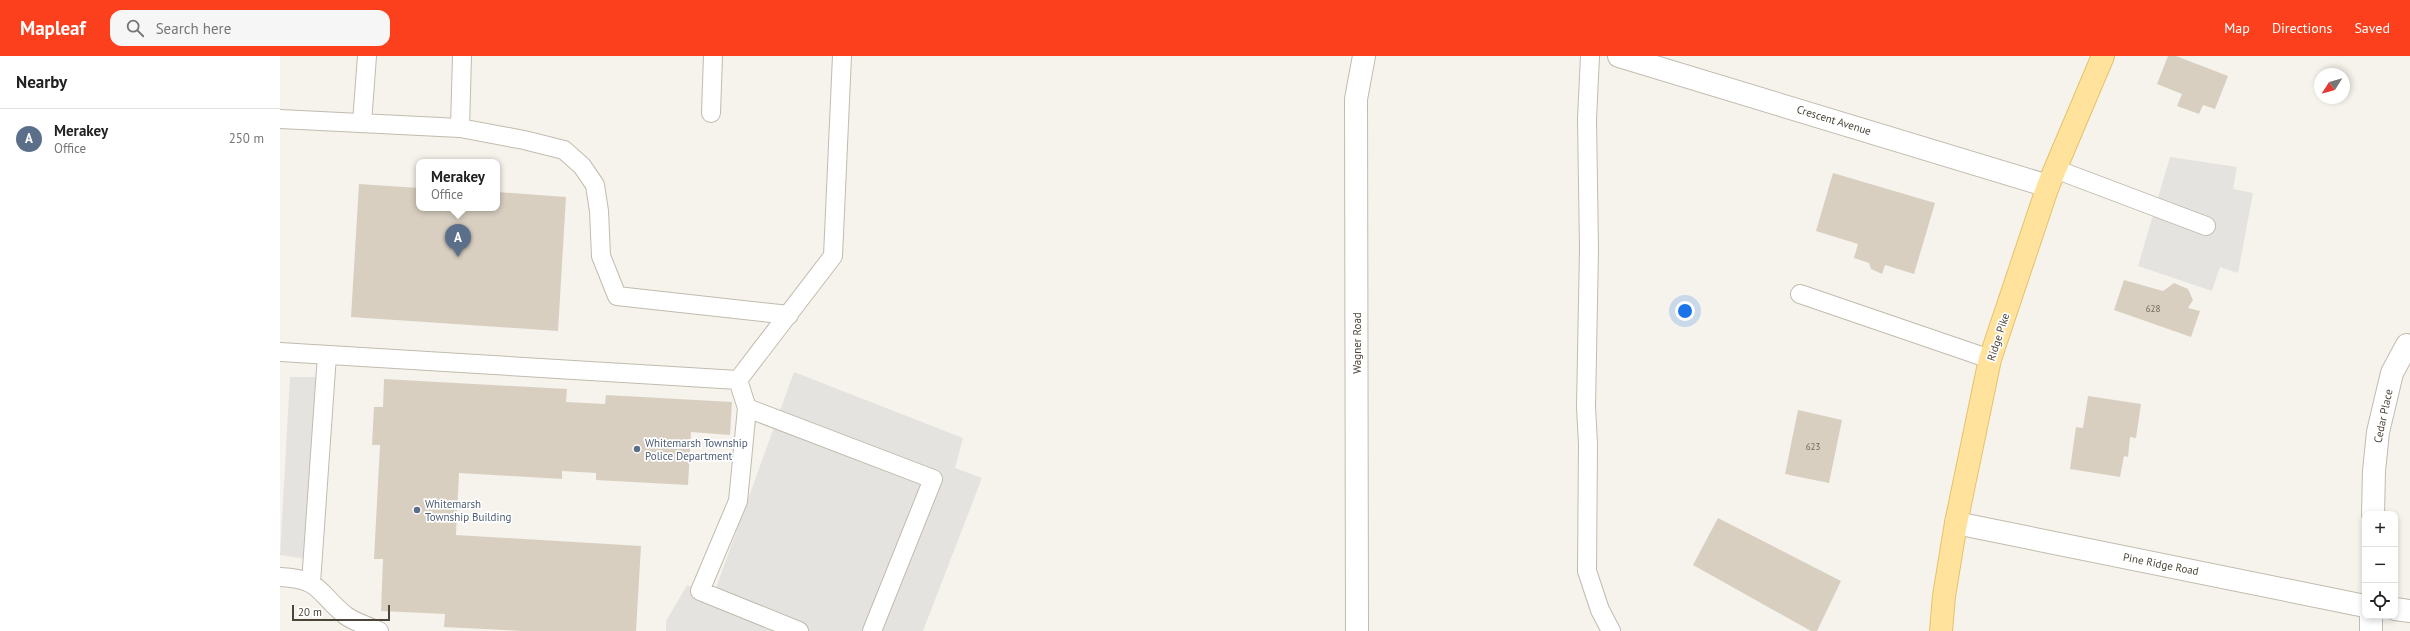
<!DOCTYPE html>
<meta charset="utf-8">
<style>
body{margin:0;font-family:"PT Sans",sans-serif;background:#f6f6f6;color:#222}
.controls{position:absolute;right:12px;bottom:12px;display:grid;overflow:hidden;border-radius:8px;box-shadow:0 2px 6px #0003}
.controls button{width:36px;height:36px;display:grid;place-items:center;padding:0;border:0;border-bottom:1px solid #e0e0e0;background:#fff;color:#222;font:20px sans-serif}
.compass{position:absolute;left:2034px;top:12px;width:36px;height:36px;border-radius:50%;background:#fff;box-shadow:0 2px 6px #0003;rotate:233deg}
.scale{position:absolute;left:12px;bottom:10px;width:98px;box-sizing:border-box;padding-left:4px;border:2px solid #4b4439;border-top:0;font-size:11px;line-height:14px;white-space:nowrap;color:#4b4439;-webkit-text-stroke:3px #fff;paint-order:stroke}
.you{position:absolute;left:1405px;top:255px;width:14px;height:14px;margin:-10px;border:3px solid #fff;border-radius:50%;background:#1a73e8;box-shadow:0 0 0 6px #1a73e833}
.badge{display:grid;place-items:center;width:26px;height:26px;border-radius:50%;background:#fc3f1d;color:#fff;font-size:13px;font-weight:700}
.pin{position:absolute;translate:-50% -33px;filter:drop-shadow(0 1px 2px #0008)}
.pin::after{content:'';position:absolute;top:21px;width:14px;height:12px;background:inherit;clip-path:polygon(0 0,100% 0,50% 100%)}
.popup{position:absolute;left:136px;top:103px;width:84px;height:52px;box-sizing:border-box;display:grid;place-content:center;border-radius:8px;background:#fff;filter:drop-shadow(0 1px 3px #0005);font-size:13px;white-space:nowrap;color:#767676}
.popup b{font-size:15px;color:#222}
.popup::after{content:'';position:absolute;left:50%;top:100%;margin-left:-8px;border:8px solid transparent;border-top-color:#fff}
.list{margin:0;padding:0;list-style:none}
h2{display:flex;justify-content:space-between;align-items:center;height:52px;margin:0;padding:0 16px;font-size:17px}
h2 small{font-size:13px;font-weight:400;color:#767676}
.list li{display:grid;grid-template-columns:26px 1fr auto;gap:12px;align-items:center;box-sizing:border-box;height:60px;padding:0 16px;border-top:1px solid #e0e0e0}
.list b{display:block;font-size:15px;white-space:nowrap}
.list p{margin:0;font-size:13px;white-space:nowrap;color:#767676}
.list em{font-size:13px;font-style:normal;color:#767676}
.icon{flex:none;width:22px;height:22px;fill:none;stroke:currentColor;stroke-width:2;stroke-linecap:round;stroke-linejoin:round}
.map{position:relative;flex:none;width:2130px;height:575px;overflow:hidden}
header{display:flex;align-items:center;gap:24px;box-sizing:border-box;height:56px;padding:0 20px;background:#fc3f1d;color:#fff}
header strong{font-size:19px}
nav{display:flex;gap:22px;margin-inline-start:auto;font-size:14px}
.search{width:280px;height:36px;background:#f6f6f6;display:flex;align-items:center;gap:10px;box-sizing:border-box;padding:0 14px;border-radius:12px;color:#767676;font-size:15px}
main{display:flex}
aside{flex:1;background:#fff}
.map>svg:first-child{display:block}
.parking{fill:#e5e3e0}
.building{fill:#d8cfc1}
.lines{fill:none;stroke-linecap:round;stroke-linejoin:round}
.service-casing{stroke:#c2bbae;stroke-width:20}
.minor-casing{stroke:#c2bbae;stroke-width:24}
.primary-casing{stroke:#e6c16a;stroke-width:24}
.service{stroke:#fff;stroke-width:18}
.minor{stroke:#fff;stroke-width:22}
.primary{stroke:#ffe39c;stroke-width:22}
.service-dot{fill:#5c6f8a;stroke:#fff;stroke-width:1.5}
.labels{text-anchor:middle;stroke-width:3.5;stroke-linejoin:round;paint-order:stroke}
.number-label{font-size:9px;fill:#6e675b}
.street-label{font-size:11px;fill:#4b4439;stroke:#fff}
.service-label{font-size:11px;fill:#4e5e75;stroke:#fff;text-anchor:start}
</style>
<header>
<strong>Mapleaf</strong>
<div class="search"><svg class="icon" aria-label="search" viewBox="0 0 24 24"><circle cx="10" cy="10" r="6"/><path d="M15 15l6 6"/></svg>Search here</div>
<nav><a>Map</a><a>Directions</a><a>Saved</a></nav>
</header>
<main>
<aside>
<h2>Nearby<small></small></h2>
<ul class="list">
<li><span class="badge" style="background:#5c6f8a">A</span><div><b>Merakey</b><p>Office</p></div><em>250 m</em></li>
</ul>
</aside>
<div class="map">
<svg width="2130" height="575" viewBox="0 0 2130 575">
<rect width="100%" height="100%" fill="#f6f3ec"/>
<path class="parking" d="M 1890,101 L 1957,111 L 1953,133 L 1973,137 L 1958,217 L 1940,211 L 1932,235 L 1858,210 Z
M 514,316 L 683,382 L 675,412 L 702,422 L 643,575 L 386,575 L 386,565 L 407,529 L 433,540 Z
M 10,321 L 45,321 L 33,504 L 0,499 Z"/>
<path class="building" d="M 1888,0 L 1896,0 L 1948,20 L 1935,53 L 1923,49 L 1919,58 L 1897,50 L 1902,38 L 1877,28 Z
M 1553,117 L 1655,147 L 1634,218 L 1605,209 L 1602,218 L 1591,213 L 1589,207 L 1574,202 L 1578,188 L 1536,175 Z
M 79,128 L 139,132 L 139,152 L 217,152 L 217,136 L 286,141 L 278,275 L 71,261 Z
M 1844,224 L 1883,235 L 1894,227 L 1908,233 L 1913,244 L 1908,252 L 1920,255 L 1911,281 L 1834,254 Z
M 104,323 L 287,333 L 286,346 L 325,348 L 326,339 L 452,346 L 450,379 L 411,376 L 408,429 L 316,424 L 316,417 L 282,415 L 282,423 L 179,417 L 176,479 L 361,490 L 356,575 L 243,575 L 164,571 L 165,558 L 101,555 L 103,503 L 94,503 L 100,389 L 92,389 L 94,351 L 103,351 Z
M 1808,340 L 1861,348 L 1856,382 L 1850,381 L 1848,401 L 1844,400 L 1840,421 L 1790,413 L 1796,371 L 1803,372 Z
M 1518,354 L 1562,364 L 1549,427 L 1505,418 Z
M 1438,462 L 1561,525 L 1537,575 L 1531,575 L 1413,509 Z"/>
<g class="lines">
<g class="service-casing">
<path id="service" d="M 562,0 L 553,200 L 458,324 L 467,352 L 653,423 L 592,575
M 1310,0 L 1307,63 L 1309,193 L 1306,351 L 1308,388 L 1307,515 L 1320,554 L 1331,575
M 431,57 L 433,0
M 0,63 L 180,72 L 244,84 L 284,94 L 302,110 L 315,129 L 319,155 L 321,200 L 337,240 L 509,259
M 82,67 L 87,0
M 180,72 L 182,0
M 1775,113 L 1926,170
M 1520,238 L 1710,303
M 0,296 L 458,324
M 467,352 L 458,445 L 420,535 L 519,575
M 0,521 C 41,523 37,536 65,559 C 74,566 88,570 99,575
M 31,527 L 47,299"/>
</g>
<g class="minor-casing">
<path id="minor" d="M 1339,0 L 1768,130
M 2093,458 L 2094,415 L 2098,376 L 2112,317 L 2127,289
M 1676,467 L 2085,550
M 2115,553 L 2130,555
M 1077,575 L 1076,43 L 1084,0
M 2091,575 L 2091,560"/>
</g>
<g class="primary-casing">
<path id="primary" d="M 1661,575 L 1664,540 L 1676,467 L 1710,303 L 1768,130 L 1823,0"/>
</g>
<use href="#service" class="service"/>
<use href="#minor" class="minor"/>
<use href="#primary" class="primary"/>
</g>
<g class="service-dot">
<circle cx="357" cy="393" r="4"/>
<circle cx="137" cy="454" r="4"/>
</g>
<g class="labels">
<g class="number-label">
<text x="1873" y="256">628</text>
<text x="1533" y="394">623</text>
</g>
<g class="street-label">
<text transform="translate(1554 64) rotate(17)" y="4">Crescent Avenue</text>
<text transform="translate(1718 281) rotate(-72)" y="4">Ridge Pike</text>
<text transform="translate(1077 287) rotate(-90)" y="4">Wagner Road</text>
<text transform="translate(2103 360) rotate(-78)" y="4">Cedar Place</text>
<text transform="translate(1881 508) rotate(11)" y="4">Pine Ridge Road</text>
</g>
<g class="service-label">
<text x="365" y="391">Whitemarsh Township<tspan x="365" dy="13">Police Department</tspan></text>
<text x="145" y="452">Whitemarsh<tspan x="145" dy="13">Township Building</tspan></text>
</g>
</g>
</svg>
<div class="controls">
<button>+</button>
<button>−</button>
<button><svg class="icon" aria-label="locate" viewBox="0 0 24 24"><circle cx="12" cy="12" r="6"/><path d="M12 2v4M12 18v4M2 12h4M18 12h4"/></svg></button>
</div>
<svg class="compass" viewBox="-18 -18 36 36"><path d="M0-13l5 13h-10z" fill="#e53935"/><path d="M0 13l5-13h-10z" fill="#767676"/></svg>
<div class="scale">20 m</div>
<div class="you"></div>
<div class="pin badge" style="left:178px;top:201px;background:#5c6f8a">A</div>
<div class="popup"><b>Merakey</b>Office</div>
</div>
</main>
